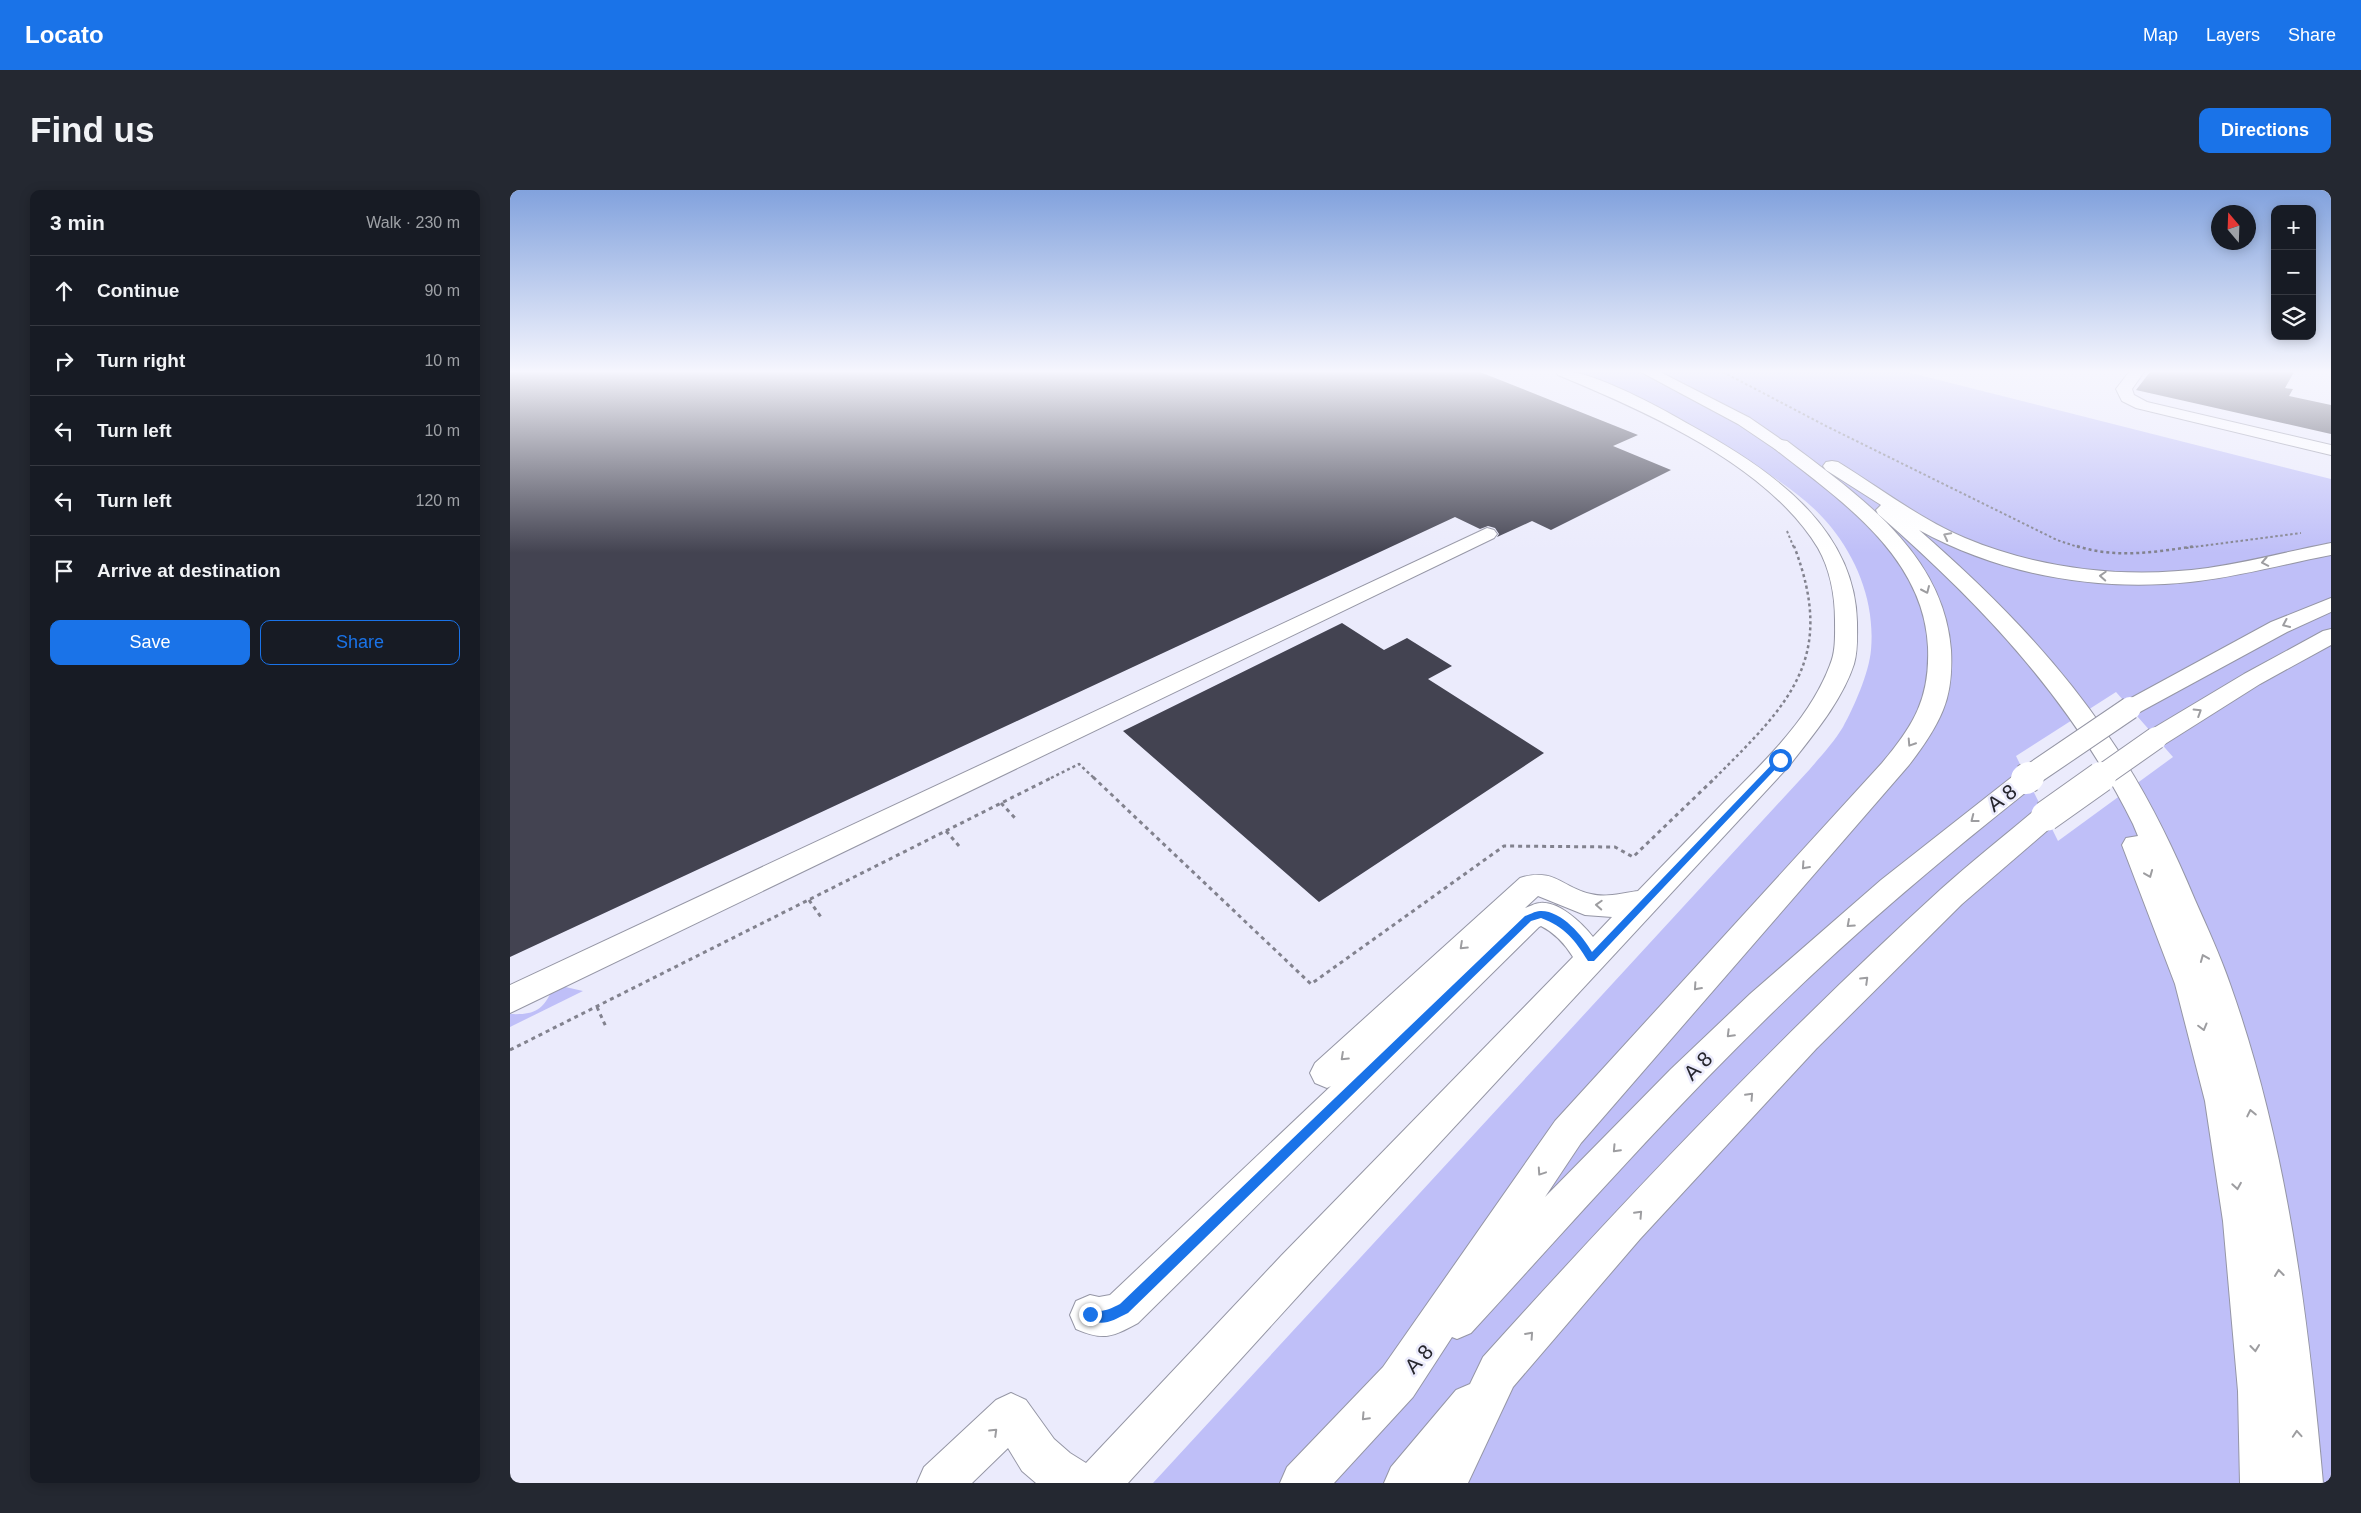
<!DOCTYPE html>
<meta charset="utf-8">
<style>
body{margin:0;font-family:Helvetica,sans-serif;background:#242831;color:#f1f3f6}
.controls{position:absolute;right:15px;top:15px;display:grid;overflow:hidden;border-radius:10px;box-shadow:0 2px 12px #0003}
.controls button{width:45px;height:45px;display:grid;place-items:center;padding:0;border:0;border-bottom:1px solid #363941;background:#171b24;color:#f1f3f6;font:25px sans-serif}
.compass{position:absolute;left:1701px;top:15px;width:45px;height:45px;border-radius:50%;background:#171b24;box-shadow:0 2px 12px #0003;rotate:341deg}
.stop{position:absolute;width:15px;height:15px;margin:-11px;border:4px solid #1a73e8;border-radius:50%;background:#fff}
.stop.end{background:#1a73e8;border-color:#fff;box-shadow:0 1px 5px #0008}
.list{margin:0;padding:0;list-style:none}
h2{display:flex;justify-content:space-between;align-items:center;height:65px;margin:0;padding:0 20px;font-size:21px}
h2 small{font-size:16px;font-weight:400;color:#9ea1a6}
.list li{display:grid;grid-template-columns:32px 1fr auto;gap:15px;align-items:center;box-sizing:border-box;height:70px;padding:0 20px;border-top:1px solid #363941}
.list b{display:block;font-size:19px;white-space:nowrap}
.list em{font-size:16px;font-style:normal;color:#9ea1a6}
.actions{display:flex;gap:10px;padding:15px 20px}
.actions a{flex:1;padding:11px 0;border:1px solid #1a73e8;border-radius:10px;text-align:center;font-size:18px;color:#1a73e8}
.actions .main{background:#1a73e8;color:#fff}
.icon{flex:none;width:28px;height:28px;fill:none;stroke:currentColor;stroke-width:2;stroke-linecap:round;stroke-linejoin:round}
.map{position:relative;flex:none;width:1821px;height:1293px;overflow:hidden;border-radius:10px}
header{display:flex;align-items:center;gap:30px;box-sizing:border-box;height:70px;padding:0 25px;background:#1a73e8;color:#fff}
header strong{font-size:24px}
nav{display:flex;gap:28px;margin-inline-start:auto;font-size:18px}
.intro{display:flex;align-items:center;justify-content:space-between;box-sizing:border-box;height:120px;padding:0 30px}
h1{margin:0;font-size:35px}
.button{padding:12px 22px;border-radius:10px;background:#1a73e8;color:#fff;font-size:18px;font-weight:700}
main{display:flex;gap:30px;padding:0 30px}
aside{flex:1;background:#171b24;border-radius:10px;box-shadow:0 2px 12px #0003}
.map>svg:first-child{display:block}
.green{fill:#bfbff8;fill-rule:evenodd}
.building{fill:#434351}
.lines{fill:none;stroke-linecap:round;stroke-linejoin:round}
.minor-casing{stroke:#9596a5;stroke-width:2}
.major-casing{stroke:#9596a5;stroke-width:2}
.highway-casing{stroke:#9596a5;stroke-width:2}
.path-far2{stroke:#82828e;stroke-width:2;stroke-dasharray:2.5 2.5;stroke-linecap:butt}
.path-far1{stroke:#82828e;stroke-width:2.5;stroke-dasharray:3 3;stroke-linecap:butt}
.path{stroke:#82828e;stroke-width:3;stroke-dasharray:4 4;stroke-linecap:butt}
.minor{fill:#fff;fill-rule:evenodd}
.major{fill:#fff;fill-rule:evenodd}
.highway{fill:#fff;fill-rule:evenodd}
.highway-bridge-far1-casing{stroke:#9596a5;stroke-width:24;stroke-linecap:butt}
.highway-bridge-casing{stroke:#9596a5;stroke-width:32;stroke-linecap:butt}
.highway-bridge-far1{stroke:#fff;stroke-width:22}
.highway-bridge{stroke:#fff;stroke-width:30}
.oneway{stroke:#9d9da0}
.route{fill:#1a73e8}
.labels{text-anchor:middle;stroke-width:5;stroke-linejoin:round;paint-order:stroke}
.near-street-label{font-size:21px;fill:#26262d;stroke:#ebebfc}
</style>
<header>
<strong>Locato</strong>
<nav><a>Map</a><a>Layers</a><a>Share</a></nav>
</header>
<div class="intro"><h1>Find us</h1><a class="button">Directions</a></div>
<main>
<aside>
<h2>3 min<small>Walk · 230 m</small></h2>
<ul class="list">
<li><svg class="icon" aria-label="ahead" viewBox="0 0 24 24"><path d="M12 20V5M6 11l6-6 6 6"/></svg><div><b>Continue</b></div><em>90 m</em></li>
<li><svg class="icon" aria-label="right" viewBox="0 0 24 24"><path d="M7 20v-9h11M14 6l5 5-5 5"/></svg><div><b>Turn right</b></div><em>10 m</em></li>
<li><svg class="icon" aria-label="left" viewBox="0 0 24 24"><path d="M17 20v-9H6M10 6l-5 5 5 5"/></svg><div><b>Turn left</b></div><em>10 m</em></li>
<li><svg class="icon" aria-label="left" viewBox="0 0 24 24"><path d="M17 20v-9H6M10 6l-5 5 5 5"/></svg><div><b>Turn left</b></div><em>120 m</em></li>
<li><svg class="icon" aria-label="arrive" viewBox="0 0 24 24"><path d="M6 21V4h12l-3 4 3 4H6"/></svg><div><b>Arrive at destination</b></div></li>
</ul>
<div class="actions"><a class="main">Save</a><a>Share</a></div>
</aside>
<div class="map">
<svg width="1821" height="1293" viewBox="0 0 1821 1293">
<rect width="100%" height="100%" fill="#ebebfc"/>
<path class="green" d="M 1069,182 L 1397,182 L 1821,289 L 1821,1293 L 643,1293 L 1300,579 C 1311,566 1324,552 1333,537 C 1344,517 1359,483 1361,460 C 1365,415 1349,372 1321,337 C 1300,311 1273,293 1245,275 C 1190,238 1131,206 1069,182 ZM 1606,502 L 1663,567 L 1548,651 L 1506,566 Z
M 51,796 L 73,801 L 0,837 L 0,824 C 23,825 33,821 42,800 Z"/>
<path class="building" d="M 0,182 L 970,182 L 1128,245 L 1103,256 L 1161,280 L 1041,340 L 1022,331 L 987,347 L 989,344 L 985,338 L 978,336 L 970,339 L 945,327 L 0,767 Z
M 1640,182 L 1784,182 L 1775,198 L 1783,199 L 1779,206 L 1821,215 L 1821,244 L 1626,200 Z
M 832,433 L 874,460 L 897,448 L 942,476 L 918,489 L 1034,563 L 809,712 L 613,541 Z"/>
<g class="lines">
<g class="minor-casing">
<path id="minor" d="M 1046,182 C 1053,182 1062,181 1068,183 C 1105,193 1149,217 1182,236 C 1258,278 1345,336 1347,432 C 1347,446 1348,460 1344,474 C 1332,511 1303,545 1279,576 L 799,1094 L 618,1293 L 526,1293 L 512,1281 L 498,1258 L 462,1293 L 407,1293 L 414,1277 L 486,1210 L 501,1203 L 516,1210 L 544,1249 L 560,1263 L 576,1273 L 771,1066 L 1063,767 C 1055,754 1045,743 1031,736 L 1029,737 L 628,1133 C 602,1147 594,1151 566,1139 L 560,1125 L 566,1111 L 580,1105 L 589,1107 L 600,1105 L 821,896 L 817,898 L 805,893 L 800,883 L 805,873 L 1010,688 C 1045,677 1052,698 1081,704 C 1096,708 1113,703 1128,701 C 1158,670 1188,639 1217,609 C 1256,570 1300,528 1320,475 C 1326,461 1325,445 1325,430 C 1325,406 1320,379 1308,358 C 1258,275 1135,221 1048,185 ZM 1028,706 L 1075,725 L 1102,727 L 1083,747 C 1072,733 1049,711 1030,713 C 1025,713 1019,717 1015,718 Z
M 1619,182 L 1634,182 L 1622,199 L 1624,205 L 1637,212 L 1821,255 L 1821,265 L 1626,218 L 1612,211 L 1606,199 Z
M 977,338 L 984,340 L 987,344 L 984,348 L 0,823 L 0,795 Z"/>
</g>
<g class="major-casing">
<path id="major" d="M 1131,182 L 1150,182 L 1240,228 L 1279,255 L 1277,259 L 1265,259 L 1228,234 Z"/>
</g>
<g class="highway-casing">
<path id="highway" d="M 1271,250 L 1277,251 C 1348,305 1434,363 1441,460 C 1442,480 1441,501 1433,520 C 1425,540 1412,558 1399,575 L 1071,953 L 1035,1007 L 1161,879 L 1240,804 L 1371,690 L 1507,583 L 1516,580 L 1525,583 L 1529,589 L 1525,595 C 1434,667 1345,742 1262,823 C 1157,925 1060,1035 961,1143 L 947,1149 L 942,1147 L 903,1207 L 824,1293 L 770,1293 L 777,1277 L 873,1177 L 1045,931 L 1372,573 C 1404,535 1420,508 1418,457 C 1414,366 1330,310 1265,259 L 1263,255 L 1265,251 Z
M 1322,271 L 1328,272 C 1370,298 1410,329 1455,348 C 1531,380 1617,389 1698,378 C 1739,372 1780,361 1821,353 L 1821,365 C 1774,374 1728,387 1680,392 C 1588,402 1491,385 1409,340 C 1479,401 1545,467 1597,544 C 1633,596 1661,652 1685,710 C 1697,737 1710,765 1720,794 C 1777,954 1798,1125 1813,1293 L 1730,1293 L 1728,1201 L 1713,1031 L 1695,911 L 1665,794 L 1612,655 L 1616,648 L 1628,646 L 1623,634 C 1561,509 1472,415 1368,324 L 1366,320 L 1371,315 L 1316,280 L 1313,276 L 1316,272 Z
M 1821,408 L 1821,422 L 1777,442 L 1628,523 L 1620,525 L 1612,523 L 1608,518 L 1612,513 L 1761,432 Z
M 1821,439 L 1821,455 L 1750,494 L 1655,554 L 1646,556 L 1637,554 L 1634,548 L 1637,542 L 1734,484 L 1813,441 Z
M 1536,617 L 1546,619 L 1549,626 L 1546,633 L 1452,714 L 1306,859 L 1130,1049 L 1003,1197 L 958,1293 L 874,1293 L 881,1277 L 946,1200 L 960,1194 L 973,1167 C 1119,1005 1269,847 1430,700 C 1461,672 1494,646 1526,619 Z"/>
</g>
<path class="path-far2" d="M 1213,182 L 1316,236 L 1547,350 L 1571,358
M 1277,341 L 1284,358
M 1676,358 L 1791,343"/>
<path class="path-far1" d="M 1567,356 C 1606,369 1646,362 1686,356
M 541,588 L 569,574 L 584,588
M 1205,588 C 1280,513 1327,468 1284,356"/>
<path class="path" d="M 583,587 L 801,794 L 994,656 L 1105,657 L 1123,667 L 1206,587
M 491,613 L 505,628
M 436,641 L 449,656
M 299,710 L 311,727
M 87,817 L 96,837
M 0,860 L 543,587"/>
<use href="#minor" class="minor"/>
<use href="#major" class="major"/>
<use href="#highway" class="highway"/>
<g class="highway-bridge-far1-casing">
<path id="highway-bridge-far1" d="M 1517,588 L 1620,518
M 1589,588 L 1646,548"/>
</g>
<g class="highway-bridge-casing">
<path id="highway-bridge" d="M 1516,589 L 1519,587
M 1536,626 L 1591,587"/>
</g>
<use href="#highway-bridge-far1" class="highway-bridge-far1"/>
<use href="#highway-bridge" class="highway-bridge"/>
</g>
<defs><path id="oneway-chevron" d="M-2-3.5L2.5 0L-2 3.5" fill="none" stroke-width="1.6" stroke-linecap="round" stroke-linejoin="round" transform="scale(1.25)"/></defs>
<g class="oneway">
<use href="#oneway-chevron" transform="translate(1437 346) rotate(-153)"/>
<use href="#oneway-chevron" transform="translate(1755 372) rotate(169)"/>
<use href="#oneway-chevron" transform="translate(1593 386) rotate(-177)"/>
<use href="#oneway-chevron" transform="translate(1416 400) rotate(66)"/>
<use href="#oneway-chevron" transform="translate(1776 434) rotate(156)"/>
<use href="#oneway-chevron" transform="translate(1688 522) rotate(-32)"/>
<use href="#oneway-chevron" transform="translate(1401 553) rotate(123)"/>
<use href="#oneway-chevron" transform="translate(1464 629) rotate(142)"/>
<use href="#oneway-chevron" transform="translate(1295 676) rotate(132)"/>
<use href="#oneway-chevron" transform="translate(1639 684) rotate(68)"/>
<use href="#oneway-chevron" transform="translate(1089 715) rotate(-177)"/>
<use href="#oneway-chevron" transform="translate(1340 734) rotate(138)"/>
<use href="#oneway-chevron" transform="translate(953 756) rotate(137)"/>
<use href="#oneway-chevron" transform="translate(1694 768) rotate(-112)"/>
<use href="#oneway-chevron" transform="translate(1355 790) rotate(-44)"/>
<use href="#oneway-chevron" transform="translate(1187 797) rotate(132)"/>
<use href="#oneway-chevron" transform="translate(1693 837) rotate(75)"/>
<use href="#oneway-chevron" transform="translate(1220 844) rotate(135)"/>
<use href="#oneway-chevron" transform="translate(834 867) rotate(137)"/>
<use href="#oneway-chevron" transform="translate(1240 906) rotate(-47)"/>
<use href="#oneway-chevron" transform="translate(1741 923) rotate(-102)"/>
<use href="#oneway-chevron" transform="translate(1106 959) rotate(133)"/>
<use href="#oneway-chevron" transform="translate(1031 982) rotate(124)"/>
<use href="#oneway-chevron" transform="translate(1727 996) rotate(81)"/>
<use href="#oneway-chevron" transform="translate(1129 1024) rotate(-47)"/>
<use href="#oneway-chevron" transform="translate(1769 1083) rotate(-97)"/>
<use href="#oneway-chevron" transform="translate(1020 1145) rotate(-48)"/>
<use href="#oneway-chevron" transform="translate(1745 1158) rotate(84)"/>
<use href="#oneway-chevron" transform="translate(855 1227) rotate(133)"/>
<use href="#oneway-chevron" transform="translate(484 1242) rotate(-44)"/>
<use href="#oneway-chevron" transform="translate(1787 1244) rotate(-94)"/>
</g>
<linearGradient id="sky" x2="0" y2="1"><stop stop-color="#82a2dd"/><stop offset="0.5" stop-color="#f6f6fe"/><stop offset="1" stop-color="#f6f6fe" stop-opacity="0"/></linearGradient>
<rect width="1821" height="363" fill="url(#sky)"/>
<path class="route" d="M 1268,568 L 1274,570 L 1084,771 L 1078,771 C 1065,750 1055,737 1031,728 L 1021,731 L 618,1123 C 601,1131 595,1137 576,1129 L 574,1124 L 576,1120 L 580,1119 C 592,1123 598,1120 610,1114 L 1015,726 C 1019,725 1025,721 1030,721 C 1051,720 1073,746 1082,762 Z"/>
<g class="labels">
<g class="near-street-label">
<text transform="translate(1492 608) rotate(-37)" y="7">A 8</text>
<text transform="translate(1188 876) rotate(-45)" y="7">A 8</text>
<text transform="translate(909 1169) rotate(-47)" y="7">A 8</text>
</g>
</g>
</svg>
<div class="controls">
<button>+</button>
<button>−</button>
<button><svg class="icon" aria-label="layers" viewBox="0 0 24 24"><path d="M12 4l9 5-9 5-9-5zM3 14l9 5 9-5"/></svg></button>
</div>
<svg class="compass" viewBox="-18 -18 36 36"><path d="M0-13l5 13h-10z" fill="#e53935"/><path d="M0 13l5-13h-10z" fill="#9ea1a6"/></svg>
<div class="stop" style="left:1270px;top:570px"></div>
<div class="stop end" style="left:580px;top:1124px"></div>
</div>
</main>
